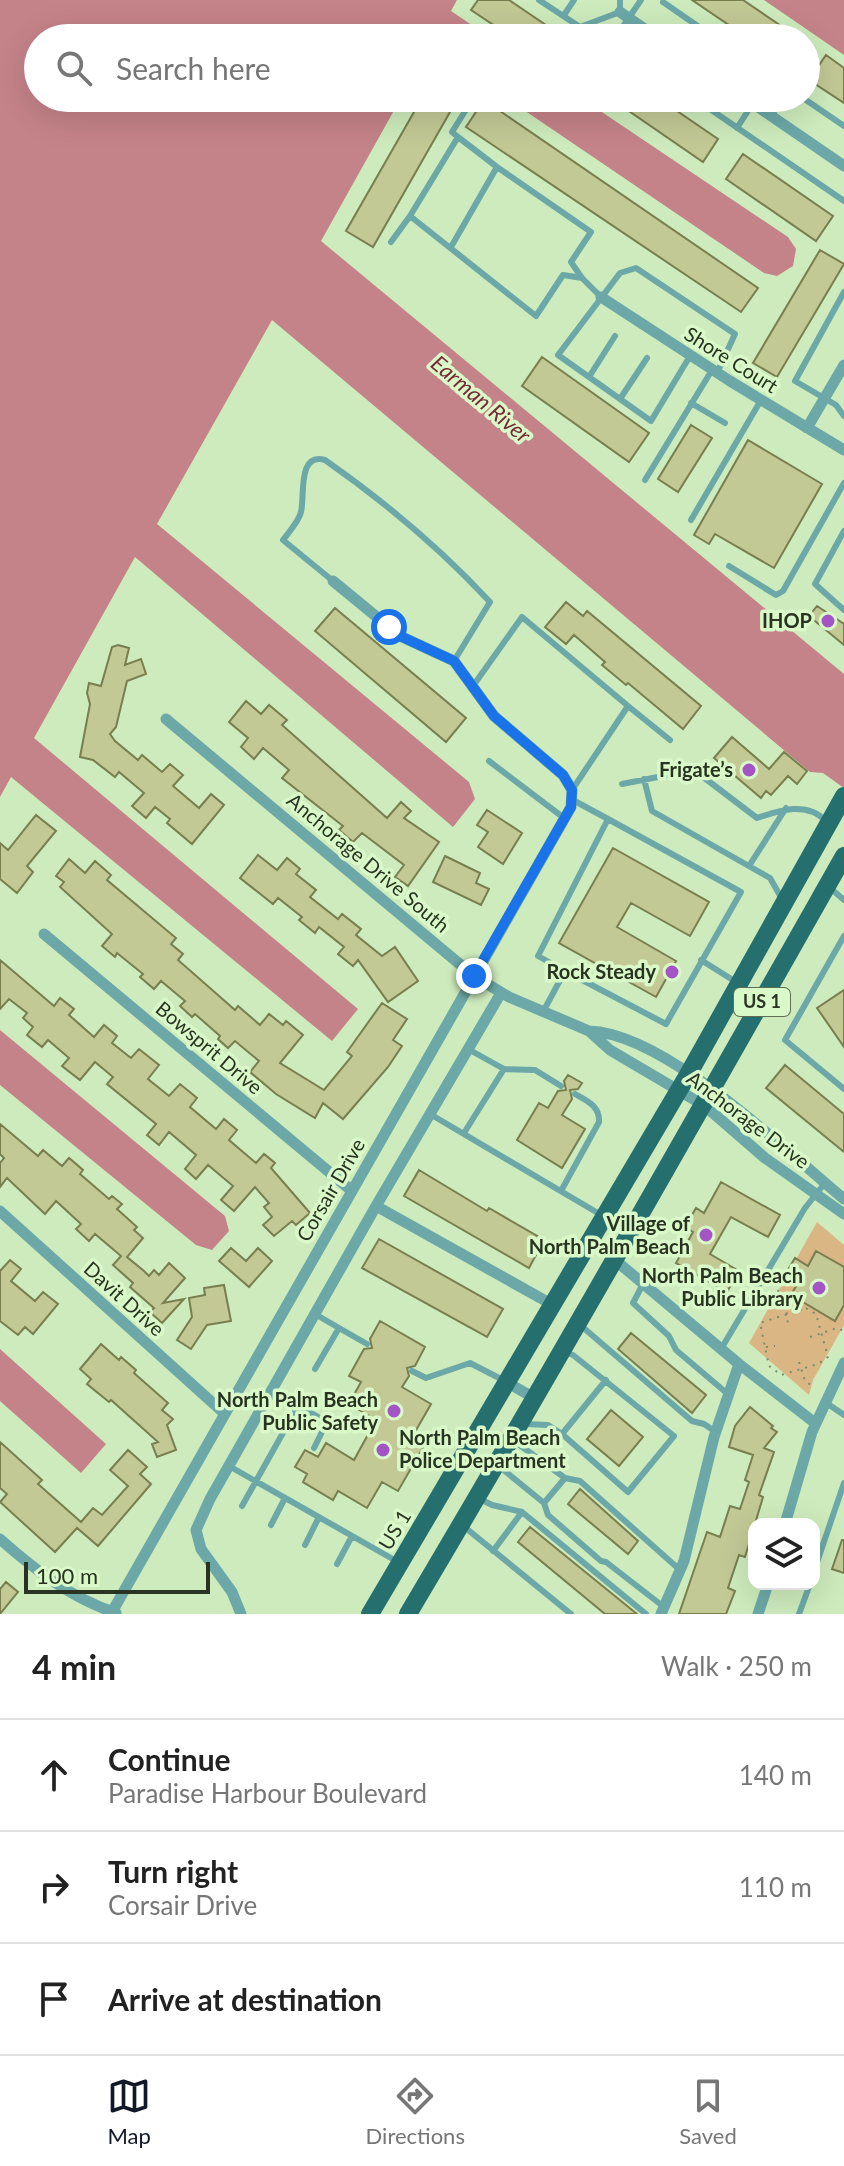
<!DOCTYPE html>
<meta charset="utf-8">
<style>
body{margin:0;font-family:Lato,sans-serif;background:#f6f6f6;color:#222}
.controls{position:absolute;right:24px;bottom:24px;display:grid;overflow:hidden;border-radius:16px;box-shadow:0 8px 32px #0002}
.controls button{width:72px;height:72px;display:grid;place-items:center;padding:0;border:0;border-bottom:2px solid #e0e0e0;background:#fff;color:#222;font:40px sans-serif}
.scale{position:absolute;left:24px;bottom:20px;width:186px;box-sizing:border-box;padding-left:8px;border:4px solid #283421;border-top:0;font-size:22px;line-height:28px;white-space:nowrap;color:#283421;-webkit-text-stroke:6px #daf9c9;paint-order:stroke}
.stop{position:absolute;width:24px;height:24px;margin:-18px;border:6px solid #1a73e8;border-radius:50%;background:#fff}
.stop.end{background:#1a73e8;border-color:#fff;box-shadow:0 2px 8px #0008}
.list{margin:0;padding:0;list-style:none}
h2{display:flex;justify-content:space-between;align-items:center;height:104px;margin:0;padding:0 32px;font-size:34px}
h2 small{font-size:26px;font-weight:400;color:#767676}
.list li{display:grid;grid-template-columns:52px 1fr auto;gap:24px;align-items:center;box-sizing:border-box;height:112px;padding:0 32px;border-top:2px solid #e0e0e0}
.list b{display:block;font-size:30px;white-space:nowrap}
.list p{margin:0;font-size:26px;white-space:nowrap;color:#767676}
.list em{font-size:26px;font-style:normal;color:#767676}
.icon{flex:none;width:44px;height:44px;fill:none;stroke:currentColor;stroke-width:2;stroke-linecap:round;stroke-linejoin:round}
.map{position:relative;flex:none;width:844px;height:1614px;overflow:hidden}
.search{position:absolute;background:#fff;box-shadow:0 8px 32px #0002;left:24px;right:24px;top:24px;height:88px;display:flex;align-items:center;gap:20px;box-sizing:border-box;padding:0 28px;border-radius:44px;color:#767676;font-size:30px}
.sheet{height:440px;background:#fff}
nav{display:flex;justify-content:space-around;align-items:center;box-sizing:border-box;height:112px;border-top:2px solid #e0e0e0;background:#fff;font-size:22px;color:#767676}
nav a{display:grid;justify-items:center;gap:4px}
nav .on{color:#111827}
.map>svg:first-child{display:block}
.green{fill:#dab685}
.water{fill:#c48388}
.building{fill:#c2c995;stroke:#787e4d;stroke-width:2}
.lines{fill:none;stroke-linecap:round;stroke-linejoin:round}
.path{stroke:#788d6d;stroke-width:2;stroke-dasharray:2 6;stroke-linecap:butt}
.lane{stroke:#6ba8a7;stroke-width:6}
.street{stroke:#6ba8a7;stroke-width:11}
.primary{stroke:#256f6f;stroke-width:18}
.route{stroke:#1a73e8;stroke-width:10}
.poi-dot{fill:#a354c5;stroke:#daf9c9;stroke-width:3}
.labels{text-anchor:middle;stroke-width:7;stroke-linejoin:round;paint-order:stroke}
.shield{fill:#daf9c9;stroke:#5d6f53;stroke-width:2}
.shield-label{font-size:18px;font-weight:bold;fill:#283421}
.street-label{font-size:20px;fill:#283421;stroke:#daf9c9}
.poi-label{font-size:20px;font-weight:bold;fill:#283421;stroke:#daf9c9;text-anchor:end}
.water-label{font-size:22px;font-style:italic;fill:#792a36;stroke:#daf9c9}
</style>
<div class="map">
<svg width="844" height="1614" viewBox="0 0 844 1614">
<rect width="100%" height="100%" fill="#cdebbc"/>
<path class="green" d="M 817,1222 L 844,1245 L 844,1325 L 813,1380 L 809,1395 L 749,1343 Z"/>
<path class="water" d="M 0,0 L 457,0 L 451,11 L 491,38 L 38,38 L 38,98 L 401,98 L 321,241 L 844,674 L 844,788 L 823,773 L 810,772 L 272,320 L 157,524 L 469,782 L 475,799 L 453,827 L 135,557 L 34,738 L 358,1009 L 332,1041 L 11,777 L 0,797 Z
M 764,0 L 844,0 L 844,55 Z
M 506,98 L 581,98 L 788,237 L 796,249 L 793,266 L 777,276 L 764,273 Z
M 0,1030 L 225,1216 L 229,1231 L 212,1250 L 196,1245 L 0,1085 Z
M 0,1349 L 106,1444 L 81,1473 L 0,1401 Z"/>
<path class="building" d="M 478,0 L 509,0 L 565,38 L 513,38 L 471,10 Z
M 692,0 L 743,0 L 787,30 L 782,38 L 748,38 Z
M 826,55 L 844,68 L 844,103 L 809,80 Z
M 422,98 L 458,98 L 373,247 L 346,231 Z
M 610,98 L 658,98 L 718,139 L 703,162 Z
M 484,100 L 758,288 L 741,312 L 466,127 Z
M 743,154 L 833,216 L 816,241 L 726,179 Z
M 820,250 L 844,264 L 777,377 L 753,363 Z
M 542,357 L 649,433 L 629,462 L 522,386 Z
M 691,425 L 712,438 L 678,492 L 658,479 Z
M 748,440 L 822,484 L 774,568 L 715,534 L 709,544 L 694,535 Z
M 566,602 L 583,616 L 587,611 L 701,706 L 683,729 L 628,683 L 626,685 L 602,665 L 605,662 L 574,635 L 566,644 L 545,627 Z
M 817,606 L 844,624 L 844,645 L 809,616 Z
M 335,608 L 466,718 L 446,742 L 315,631 Z
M 118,645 L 129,648 L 125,665 L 141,659 L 146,674 L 127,681 L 116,727 L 110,734 L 115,741 L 138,760 L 142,755 L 162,772 L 170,764 L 183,775 L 173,786 L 199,808 L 211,794 L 224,805 L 192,844 L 167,823 L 170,819 L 155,807 L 146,818 L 132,806 L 144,793 L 119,772 L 115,777 L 93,760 L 80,757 L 90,704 L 87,693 L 89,683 L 101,686 L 112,647 Z
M 246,701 L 261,714 L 269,705 L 287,720 L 282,725 L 387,818 L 401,802 L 411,811 L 404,818 L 439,842 L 408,886 L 395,877 L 404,865 L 362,833 L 353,842 L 339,830 L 343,826 L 282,778 L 289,770 L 263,748 L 254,759 L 241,747 L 248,738 L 229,722 Z
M 732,737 L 769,769 L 784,752 L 807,771 L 797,784 L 788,776 L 771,795 L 766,791 L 761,798 L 714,758 Z
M 487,810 L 522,833 L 503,864 L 478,847 L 488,832 L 477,825 Z
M 36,815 L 56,831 L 27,866 L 33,872 L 17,893 L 0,879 L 0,843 L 8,850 Z
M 613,848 L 709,902 L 690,936 L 631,903 L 617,927 L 676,961 L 656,997 L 559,943 Z
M 258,855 L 277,870 L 287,858 L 300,869 L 296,874 L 316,890 L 310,897 L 338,919 L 342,914 L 361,929 L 356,935 L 382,956 L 395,947 L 418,981 L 388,1002 L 358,960 L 353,966 L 338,954 L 344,947 L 319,927 L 315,933 L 299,920 L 302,917 L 278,898 L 273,904 L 240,878 Z
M 445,856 L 480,873 L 476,883 L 489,889 L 481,905 L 433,882 Z
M 69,859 L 85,873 L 95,861 L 111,875 L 107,880 L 176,938 L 171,944 L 183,954 L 178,960 L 235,1010 L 238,1006 L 260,1025 L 269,1014 L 283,1025 L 286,1021 L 303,1035 L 280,1063 L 324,1090 L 352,1056 L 347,1052 L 382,1003 L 407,1019 L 393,1040 L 402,1046 L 388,1067 L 343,1119 L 323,1103 L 315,1118 L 276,1094 L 250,1072 L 259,1061 L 235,1041 L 228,1048 L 218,1039 L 220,1036 L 195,1014 L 192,1017 L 180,1006 L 185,1001 L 161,981 L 154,989 L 140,977 L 143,974 L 117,953 L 115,957 L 102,946 L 112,934 L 60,887 L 64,882 L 56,876 Z
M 0,960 L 54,1006 L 60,998 L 74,1009 L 69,1015 L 94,1037 L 104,1025 L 117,1036 L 112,1043 L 131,1058 L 139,1049 L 159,1065 L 148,1079 L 169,1096 L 180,1084 L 197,1098 L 190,1107 L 216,1129 L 224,1119 L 237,1130 L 229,1140 L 256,1163 L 264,1154 L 275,1163 L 271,1168 L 310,1213 L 296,1225 L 292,1221 L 274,1236 L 263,1225 L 272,1217 L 264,1207 L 269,1203 L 255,1187 L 234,1211 L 221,1200 L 233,1186 L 208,1165 L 196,1179 L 185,1169 L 196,1155 L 169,1132 L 159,1145 L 147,1135 L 156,1124 L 107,1084 L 113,1077 L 95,1062 L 80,1080 L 62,1066 L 69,1058 L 48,1040 L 42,1047 L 27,1035 L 33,1027 L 23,1018 L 27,1013 L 9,999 L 0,1009 Z
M 844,990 L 844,1047 L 817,1008 Z
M 785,1065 L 844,1114 L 844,1152 L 766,1088 Z
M 568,1075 L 582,1083 L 578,1089 L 570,1090 L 572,1099 L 562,1115 L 585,1129 L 562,1168 L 517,1140 L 539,1103 L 548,1108 L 558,1091 L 566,1090 L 564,1081 Z
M 0,1124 L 38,1156 L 43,1150 L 62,1166 L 69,1158 L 83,1170 L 80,1174 L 109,1199 L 112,1196 L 122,1204 L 117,1209 L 137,1227 L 134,1230 L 143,1238 L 127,1257 L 144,1271 L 149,1276 L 154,1270 L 159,1275 L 169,1263 L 185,1278 L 163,1303 L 184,1299 L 162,1323 L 150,1312 L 154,1308 L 130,1287 L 133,1283 L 113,1265 L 121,1256 L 95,1234 L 89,1241 L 76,1229 L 81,1224 L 56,1201 L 45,1214 L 7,1178 L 0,1187 L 0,1163 L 4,1158 L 0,1154 Z
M 419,1170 L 487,1211 L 489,1208 L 544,1240 L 529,1268 L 404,1196 Z
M 721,1182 L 780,1215 L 768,1237 L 731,1217 L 710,1254 L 739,1271 L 727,1292 L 676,1263 L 693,1232 L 685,1227 L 696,1208 L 704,1213 Z
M 379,1239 L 503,1309 L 487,1337 L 362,1268 Z
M 231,1248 L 246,1261 L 258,1248 L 272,1261 L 249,1287 L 219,1261 Z
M 816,1251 L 844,1267 L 844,1305 L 835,1321 L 791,1295 L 799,1281 L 786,1273 L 795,1258 L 808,1266 Z
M 10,1260 L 21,1269 L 11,1281 L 35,1301 L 43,1292 L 58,1304 L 33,1334 L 25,1327 L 18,1335 L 0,1321 L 0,1271 Z
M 224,1285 L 231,1321 L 207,1325 L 191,1349 L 177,1340 L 192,1317 L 189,1298 L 205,1295 L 204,1288 Z
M 380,1321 L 425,1347 L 415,1366 L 407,1368 L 409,1376 L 402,1387 L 431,1404 L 415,1432 L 428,1439 L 398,1491 L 382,1482 L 367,1508 L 338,1491 L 333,1500 L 303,1482 L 307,1474 L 295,1467 L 305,1450 L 318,1457 L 326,1443 L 354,1460 L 376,1420 L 349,1404 L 361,1382 L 349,1376 L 364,1349 L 372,1348 L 370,1339 Z
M 631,1333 L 706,1395 L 692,1413 L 618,1349 Z
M 101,1344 L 119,1360 L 121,1357 L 136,1370 L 134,1373 L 168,1403 L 162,1410 L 173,1419 L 167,1425 L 176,1450 L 157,1457 L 152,1444 L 158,1442 L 111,1400 L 109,1402 L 87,1384 L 91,1379 L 80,1369 Z
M 750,1407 L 773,1426 L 771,1428 L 777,1432 L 764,1448 L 774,1452 L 759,1495 L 763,1497 L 745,1557 L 739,1555 L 728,1588 L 735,1591 L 726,1614 L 679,1614 L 707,1532 L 720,1537 L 730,1506 L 740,1509 L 749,1482 L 745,1480 L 753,1455 L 729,1447 L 735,1426 Z
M 611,1410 L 643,1437 L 619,1466 L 587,1439 Z
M 0,1442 L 42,1480 L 38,1484 L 81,1522 L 93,1508 L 102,1515 L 128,1486 L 110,1470 L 128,1450 L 147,1467 L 140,1474 L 151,1484 L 98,1546 L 77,1528 L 55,1552 L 0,1502 L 7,1494 L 0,1488 Z
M 580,1489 L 638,1541 L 628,1554 L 568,1504 Z
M 530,1527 L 637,1614 L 605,1614 L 518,1542 Z
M 842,1540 L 844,1540 L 844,1573 L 832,1569 Z
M 6,1582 L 18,1592 L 0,1614 L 0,1589 Z"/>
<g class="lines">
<path class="path" d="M 778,1290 L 787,1314 L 788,1325
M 806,1308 L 816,1314 L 828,1357 L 818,1364 L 781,1375 L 769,1366 L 760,1323 Z
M 810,1337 L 837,1328 L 844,1331
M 766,1347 L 775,1346
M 799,1362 L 805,1381 L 814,1387"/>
<path class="lane" d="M 539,0 L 580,27 L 620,12 L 620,0
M 663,2 L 715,38
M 564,15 L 574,0
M 615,38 L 641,0
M 694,98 L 844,201
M 803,98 L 844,126
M 771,116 L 783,98
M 737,128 L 753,103
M 458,137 L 452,132 L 469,105
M 391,242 L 410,216
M 451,247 L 497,167
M 582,278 L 563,275 L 536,316 L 410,216 L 458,137 L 497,167 L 591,232 L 571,262 L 582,278 L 601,297
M 844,292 L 795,381 L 836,405 L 844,416
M 690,356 L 651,421 L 558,355 L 620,273 L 636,268 L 735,334 L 717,373
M 589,377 L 615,336
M 620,399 L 647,358
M 691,403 L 725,423
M 645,480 L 712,370
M 691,520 L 761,400
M 844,531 L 815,584 L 844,610
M 729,566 L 776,595 L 783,591 L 844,483
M 333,581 L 283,540 C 289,532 299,521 301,512 C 305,496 297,452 325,460 C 385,502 440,548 490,602 L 454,661
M 473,686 L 522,617 L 628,706 L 572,790
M 628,706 L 670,740
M 489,761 L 564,818
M 644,779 L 652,811 L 770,878 L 782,899
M 622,784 L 694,770 L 757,818 C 780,810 807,801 826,821
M 571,799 L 608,819
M 749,866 L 786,808
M 829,887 L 844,900
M 844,936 L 785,1040 L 844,1089
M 701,960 L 736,982
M 544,1010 L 565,971 L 666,1024 L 741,892 L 608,819 L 538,956 L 565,971
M 468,1049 L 504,1069 L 535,1070 L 561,1086
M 430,1114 L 603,1216
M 464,1133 L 504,1069
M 561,1191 L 599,1122 C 600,1106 587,1101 575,1094
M 643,1284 L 633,1303 L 669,1336 L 676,1350 L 729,1395
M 315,1314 L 339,1328 L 315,1369
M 579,1324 L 692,1421 L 704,1424 L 716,1432
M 339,1328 L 367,1344
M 721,1349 L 805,1208 L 825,1183
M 412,1371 L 426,1378 L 470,1363 L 503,1380
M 825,1402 L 844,1415
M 525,1424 L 548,1425 L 562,1434 L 628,1492 L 674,1436 L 573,1355 L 563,1352
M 562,1434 L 606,1380
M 229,1466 L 398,1562
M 500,1467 L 544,1503 L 565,1478 L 514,1441
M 565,1478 L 580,1481 L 680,1570
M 478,1498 L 492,1505 L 522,1512 L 646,1614
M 544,1503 L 548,1515 L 601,1561 L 606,1562 L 664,1607
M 242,1506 L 298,1406 L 327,1422 L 314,1448
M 271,1525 L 285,1498
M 462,1525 L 571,1614
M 305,1545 L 319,1517
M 493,1551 L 522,1512
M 337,1564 L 352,1536
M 814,1571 L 844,1483
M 799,1614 L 810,1584"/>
<path class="street" d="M 620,12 L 658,38
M 745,98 L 844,166
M 601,297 L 730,381 L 844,450
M 807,428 L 844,365
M 166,719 L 474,976 L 509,997 L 589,1031 C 665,1033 785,1150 844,1199
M 44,934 L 352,1191
M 589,1031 L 610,1050 L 705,1106 L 765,1158 L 844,1214
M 376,1206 L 553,1305
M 0,1211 L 225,1414
M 615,1260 L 739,1364 L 815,1423
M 508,1383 L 536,1399
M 785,1524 L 812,1432 L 844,1363
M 0,1539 C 35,1570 71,1598 116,1613
M 112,1612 L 571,807 L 572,790 L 563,775 L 494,716 L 454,661 L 400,636 L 333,581
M 241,1614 L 232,1592 L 201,1549 L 196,1530 L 210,1499 L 376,1206 L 501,993
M 661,1614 L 684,1561 L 714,1437 L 739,1364
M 758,1614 L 768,1584"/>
<path class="primary" d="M 370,1614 L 689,1073 L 844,796
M 408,1614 C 557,1363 700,1110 844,856"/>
</g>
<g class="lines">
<path class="route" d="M 389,627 L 400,636 L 454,661 L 494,716 L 563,775 L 572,790 L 571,807 L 474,976"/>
</g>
<g class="poi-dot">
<circle cx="828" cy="621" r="8"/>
<circle cx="749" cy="770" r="8"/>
<circle cx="672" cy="972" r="8"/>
<circle cx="706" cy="1235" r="8"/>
<circle cx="819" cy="1288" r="8"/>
<circle cx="394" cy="1411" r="8"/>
<circle cx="383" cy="1450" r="8"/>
</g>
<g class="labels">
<rect class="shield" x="734" y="988" width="56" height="28" rx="6"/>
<g class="shield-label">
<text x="762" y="1008">US 1</text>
</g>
<g class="street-label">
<text transform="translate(731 360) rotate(32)" y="7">Shore Court</text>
<text transform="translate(368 863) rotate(40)" y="7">Anchorage Drive South</text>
<text transform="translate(209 1048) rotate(40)" y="7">Bowsprit Drive</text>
<text transform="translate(748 1120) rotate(37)" y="7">Anchorage Drive</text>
<text transform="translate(331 1190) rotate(-60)" y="7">Corsair Drive</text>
<text transform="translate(124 1299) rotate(42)" y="7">Davit Drive</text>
<text transform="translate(395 1530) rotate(-59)" y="7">US 1</text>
</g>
<g class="poi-label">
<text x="812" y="628">IHOP</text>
<text x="733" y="777">Frigate’s</text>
<text x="656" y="979">Rock Steady</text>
<text x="690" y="1231">Village of<tspan x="690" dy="23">North Palm Beach</tspan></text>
<text x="803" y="1283">North Palm Beach<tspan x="803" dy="23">Public Library</tspan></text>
<text x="378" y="1407">North Palm Beach<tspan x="378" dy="23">Public Safety</tspan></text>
<text x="399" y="1445" text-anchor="start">North Palm Beach<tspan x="399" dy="23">Police Department</tspan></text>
</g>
<g class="water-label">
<text transform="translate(481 399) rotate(40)" y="8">Earman River</text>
</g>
</g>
</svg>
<div class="controls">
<button><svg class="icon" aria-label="layers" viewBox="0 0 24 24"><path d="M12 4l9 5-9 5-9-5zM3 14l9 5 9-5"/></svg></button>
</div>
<div class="scale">100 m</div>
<div class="stop" style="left:389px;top:627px"></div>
<div class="stop end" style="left:474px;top:976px"></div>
<div class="search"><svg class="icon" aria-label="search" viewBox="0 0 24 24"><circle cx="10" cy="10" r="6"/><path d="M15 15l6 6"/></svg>Search here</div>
</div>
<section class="sheet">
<h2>4 min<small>Walk · 250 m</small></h2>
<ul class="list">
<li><svg class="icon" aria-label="ahead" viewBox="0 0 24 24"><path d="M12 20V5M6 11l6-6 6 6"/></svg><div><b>Continue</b><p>Paradise Harbour Boulevard</p></div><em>140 m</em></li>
<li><svg class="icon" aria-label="right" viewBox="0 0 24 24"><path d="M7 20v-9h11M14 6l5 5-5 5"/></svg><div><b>Turn right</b><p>Corsair Drive</p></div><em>110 m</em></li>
<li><svg class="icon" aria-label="arrive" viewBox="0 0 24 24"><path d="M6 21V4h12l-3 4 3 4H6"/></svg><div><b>Arrive at destination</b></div></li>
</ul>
</section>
<nav>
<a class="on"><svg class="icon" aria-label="map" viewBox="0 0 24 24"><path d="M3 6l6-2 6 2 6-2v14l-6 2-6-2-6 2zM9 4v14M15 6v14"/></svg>Map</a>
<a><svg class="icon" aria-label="directions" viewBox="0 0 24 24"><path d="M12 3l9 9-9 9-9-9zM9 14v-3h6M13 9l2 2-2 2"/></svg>Directions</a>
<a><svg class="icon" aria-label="saved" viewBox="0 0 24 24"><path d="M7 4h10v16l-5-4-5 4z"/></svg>Saved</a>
</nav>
